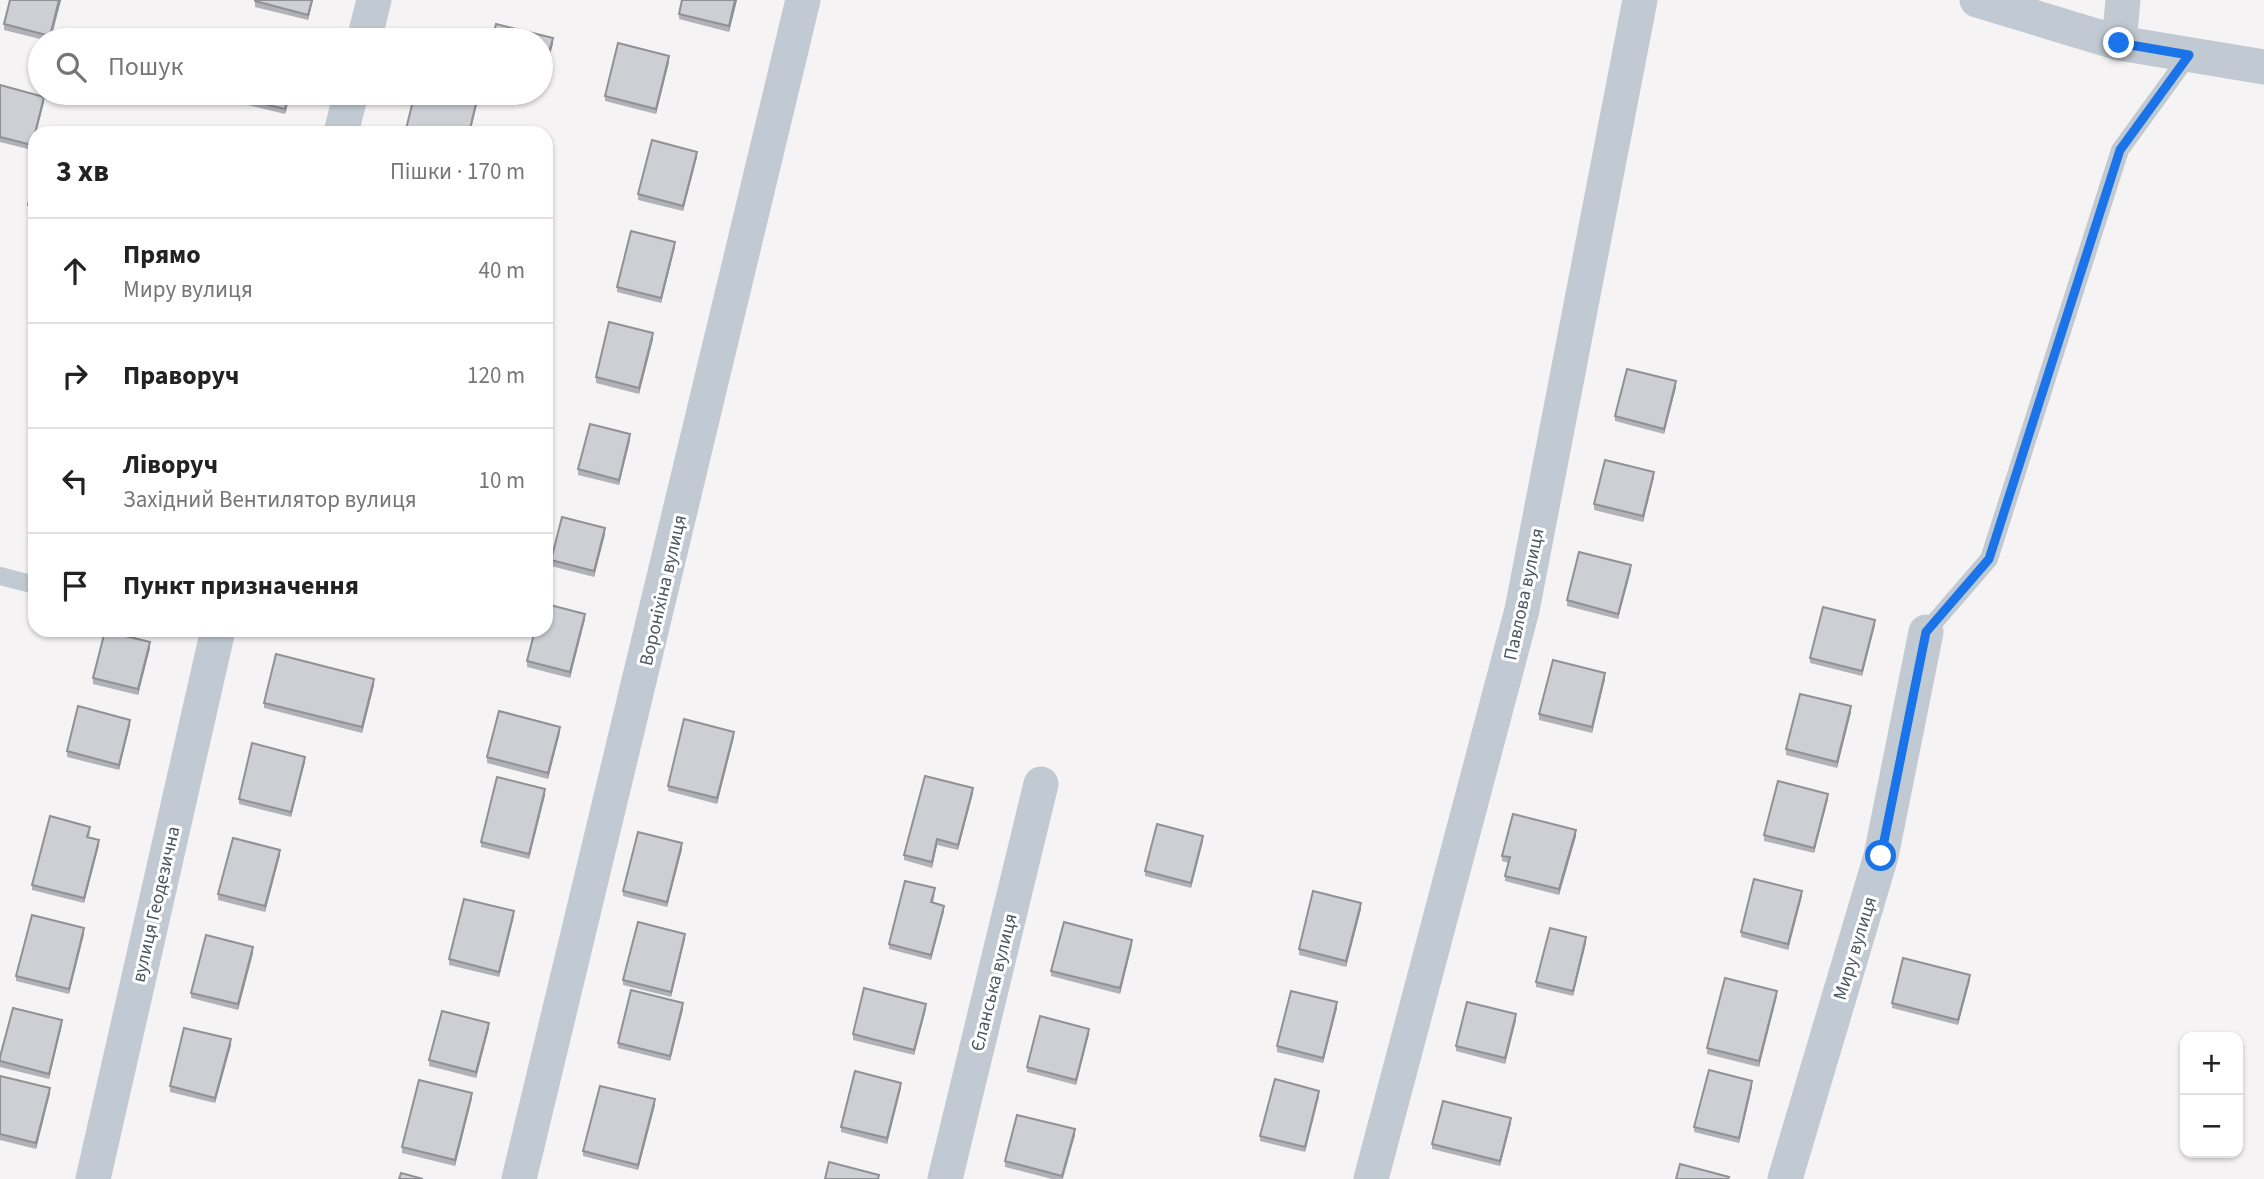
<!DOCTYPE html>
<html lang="uk">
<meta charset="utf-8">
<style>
body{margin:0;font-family:"Source Sans 3",sans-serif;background:#f2f2f2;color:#222}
.controls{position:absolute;right:21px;bottom:21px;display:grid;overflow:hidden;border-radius:14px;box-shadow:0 2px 5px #0004}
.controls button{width:63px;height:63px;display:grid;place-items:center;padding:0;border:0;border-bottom:2px solid #e0e0e0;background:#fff;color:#222;font:35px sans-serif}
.stop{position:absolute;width:21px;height:21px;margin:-16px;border:5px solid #1a73e8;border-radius:50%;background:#fff}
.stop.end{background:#1a73e8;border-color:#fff;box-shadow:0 2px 7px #0008}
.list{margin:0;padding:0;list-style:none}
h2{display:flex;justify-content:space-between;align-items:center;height:91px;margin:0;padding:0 28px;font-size:30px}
h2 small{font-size:23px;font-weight:400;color:#767676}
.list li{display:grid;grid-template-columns:46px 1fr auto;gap:21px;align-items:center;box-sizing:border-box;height:105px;padding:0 28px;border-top:2px solid #e0e0e0}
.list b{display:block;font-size:26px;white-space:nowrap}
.list p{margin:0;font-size:23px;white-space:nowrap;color:#767676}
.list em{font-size:23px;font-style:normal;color:#767676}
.icon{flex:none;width:38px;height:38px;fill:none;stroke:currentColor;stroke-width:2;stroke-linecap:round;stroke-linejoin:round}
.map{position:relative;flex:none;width:2264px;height:1179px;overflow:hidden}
.search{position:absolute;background:#fff;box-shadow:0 2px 5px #0004;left:28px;top:28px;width:525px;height:77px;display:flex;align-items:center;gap:18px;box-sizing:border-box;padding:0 24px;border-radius:38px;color:#767676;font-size:26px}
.panel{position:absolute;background:#fff;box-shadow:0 2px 5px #0004;left:28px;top:126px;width:525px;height:511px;border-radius:21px}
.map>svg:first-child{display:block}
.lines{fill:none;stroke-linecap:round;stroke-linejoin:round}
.service{stroke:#c1cad2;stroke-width:18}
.minor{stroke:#c1cad2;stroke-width:35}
.wall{fill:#b0b2b7}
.shaded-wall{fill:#909195}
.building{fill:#cdcfd5;stroke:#909195;stroke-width:2}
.route{stroke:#1a73e8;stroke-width:9}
.labels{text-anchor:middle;stroke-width:6;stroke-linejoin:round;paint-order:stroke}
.street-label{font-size:19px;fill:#4a5661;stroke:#fff}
</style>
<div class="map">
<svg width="2264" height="1179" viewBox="0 0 2264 1179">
<rect width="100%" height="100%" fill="#f5f3f3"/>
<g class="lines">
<path class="service" d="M 0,576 L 35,585
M 1926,632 L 1989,559 L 2120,150 L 2189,55"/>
<path class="minor" d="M 1977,0 L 2119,43 L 2264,67
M 364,40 L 374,0
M 2119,43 L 2123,0
M 341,133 L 351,93
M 93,1179 L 218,630
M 519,1179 L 803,0
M 945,1179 L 1041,784
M 1371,1179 L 1522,610 L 1640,0
M 1785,1179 L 1881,856 L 1926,632"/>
</g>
<path class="wall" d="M 10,0 L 61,0 L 51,40 L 44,40 L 4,30 L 4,24 Z
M 255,0 L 313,0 L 308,20 L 255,7 Z
M 682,0 L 737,0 L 729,32 L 679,19 L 679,14 Z
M 669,62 L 656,114 L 605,101 L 605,96 Z
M 0,85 L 44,102 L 32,150 L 0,142 Z
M 291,93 L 285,114 L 236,102 L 236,97 Z
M 477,104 L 470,133 L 406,133 L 406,129 Z
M 697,157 L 683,211 L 638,200 L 638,194 Z
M 35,179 L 35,212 L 28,210 L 28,205 Z
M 675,247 L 661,303 L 617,292 L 617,287 Z
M 653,339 L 639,394 L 596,383 L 596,377 Z
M 1676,387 L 1664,434 L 1615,421 L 1615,416 Z
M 630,440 L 619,485 L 578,475 L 578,469 Z
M 1654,477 L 1643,522 L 1594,510 L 1594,504 Z
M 35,516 L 35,547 L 29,546 L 29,540 Z
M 605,534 L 594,577 L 551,566 L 551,560 Z
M 1631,570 L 1618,619 L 1567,606 L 1567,600 Z
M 585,619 L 570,678 L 527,667 L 527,661 Z
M 1875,625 L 1862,676 L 1810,663 L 1810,658 Z
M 150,648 L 138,695 L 93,684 L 93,678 Z
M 1605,679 L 1592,733 L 1539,720 L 1539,714 Z
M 374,685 L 362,733 L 264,708 L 264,703 Z
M 1851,712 L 1837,768 L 1786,755 L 1786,749 Z
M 130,725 L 119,770 L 67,757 L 67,751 Z
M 560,732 L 548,779 L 487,763 L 487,757 Z
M 734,737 L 717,804 L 668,791 L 668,786 Z
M 305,762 L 291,817 L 239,804 L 239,799 Z
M 973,793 L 958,850 L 937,845 L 932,868 L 904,860 L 904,855 Z
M 545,795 L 529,859 L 481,847 L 481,842 Z
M 1828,799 L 1814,853 L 1764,841 L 1764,835 Z
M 90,832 L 89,837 L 99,845 L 84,903 L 32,890 L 32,885 Z
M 1576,836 L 1559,895 L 1505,881 L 1505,876 L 1509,863 L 1502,861 L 1502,856 Z
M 1203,841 L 1191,888 L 1145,876 L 1145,871 Z
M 682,849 L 667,907 L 623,896 L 623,891 Z
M 280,855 L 265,912 L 218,900 L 218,894 Z
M 935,894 L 933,903 L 944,911 L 931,960 L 889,949 L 889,944 Z
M 1802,896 L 1788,950 L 1741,937 L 1741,932 Z
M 1361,909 L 1346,967 L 1299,955 L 1299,949 Z
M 514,916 L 499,977 L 449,965 L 449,959 Z
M 84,934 L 69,994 L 16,981 L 16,976 Z
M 685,939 L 671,997 L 623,985 L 623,980 Z
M 1586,943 L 1573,996 L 1536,987 L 1536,982 Z
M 1132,945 L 1120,994 L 1051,976 L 1051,971 Z
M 253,953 L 238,1010 L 191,998 L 191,993 Z
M 1970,980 L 1958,1025 L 1892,1008 L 1892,1003 Z
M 1777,996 L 1759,1067 L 1707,1054 L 1707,1048 Z
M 1337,1008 L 1323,1063 L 1277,1052 L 1277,1046 Z
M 683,1009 L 670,1061 L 618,1048 L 618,1043 Z
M 926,1009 L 914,1055 L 853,1040 L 853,1034 Z
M 1516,1020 L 1505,1064 L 1456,1051 L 1456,1046 Z
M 62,1025 L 49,1079 L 0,1067 L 0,1057 Z
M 489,1028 L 476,1078 L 429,1066 L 429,1060 Z
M 1089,1034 L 1076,1085 L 1027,1072 L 1027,1067 Z
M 231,1045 L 215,1103 L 170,1092 L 170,1086 Z
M 0,1076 L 50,1093 L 36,1149 L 0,1140 Z
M 1752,1087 L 1739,1143 L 1694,1132 L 1694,1127 Z
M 901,1088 L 887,1144 L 841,1132 L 841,1127 Z
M 1319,1096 L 1305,1152 L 1260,1141 L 1260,1136 Z
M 472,1098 L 455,1166 L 402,1153 L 402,1147 Z
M 655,1105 L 638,1170 L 583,1156 L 583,1151 Z
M 1511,1123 L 1500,1166 L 1432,1149 L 1432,1144 Z
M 1075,1135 L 1063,1179 L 1052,1179 L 1005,1167 L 1005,1161 Z"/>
<path class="shaded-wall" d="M 59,0 L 61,0 L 50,40 L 50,36 Z
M 312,0 L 313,0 L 308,20 L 308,15 Z
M 735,0 L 737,0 L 729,32 L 729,26 Z
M 553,38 L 553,44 L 543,80 L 543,74 Z
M 669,56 L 669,62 L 656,114 L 656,109 Z
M 289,93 L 291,93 L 285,114 L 285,109 Z
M 44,97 L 44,102 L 36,133 L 35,133 L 32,150 L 32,145 Z
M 477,99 L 477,104 L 470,133 L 469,133 Z
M 697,152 L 697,157 L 683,211 L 683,206 Z
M 675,242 L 675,247 L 661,303 L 661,298 Z
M 653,333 L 653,339 L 639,394 L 639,388 Z
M 1676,381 L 1676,387 L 1664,434 L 1664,429 Z
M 630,434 L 630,440 L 619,485 L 619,480 Z
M 1654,472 L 1654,477 L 1643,522 L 1643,516 Z
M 605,528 L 605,534 L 594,577 L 594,571 Z
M 1631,565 L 1631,570 L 1618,619 L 1618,614 Z
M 585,614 L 585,619 L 570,678 L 570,672 Z
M 1875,620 L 1875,625 L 1862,676 L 1862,671 Z
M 150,642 L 150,648 L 138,695 L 138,689 Z
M 1605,673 L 1605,679 L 1592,733 L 1592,727 Z
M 374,679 L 374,685 L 362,733 L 362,727 Z
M 1851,706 L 1851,712 L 1837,768 L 1837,762 Z
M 130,720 L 130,725 L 119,770 L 119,765 Z
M 560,727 L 560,732 L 548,779 L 548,773 Z
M 734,732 L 734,737 L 717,804 L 717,798 Z
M 305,757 L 305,762 L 291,817 L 291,812 Z
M 973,788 L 973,793 L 958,850 L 958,845 Z
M 545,789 L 545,795 L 529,859 L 529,854 Z
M 1828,794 L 1828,799 L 1814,853 L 1814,848 Z
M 1576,830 L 1576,836 L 1559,895 L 1559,889 Z
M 1203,836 L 1203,841 L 1191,888 L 1191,883 Z
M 937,839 L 937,845 L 932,868 L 932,862 Z
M 99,840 L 99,845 L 84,903 L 84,898 Z
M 682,843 L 682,849 L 667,907 L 667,902 Z
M 280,850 L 280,855 L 265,912 L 265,906 Z
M 1802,891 L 1802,896 L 1788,950 L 1788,944 Z
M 1361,903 L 1361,909 L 1346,967 L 1346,961 Z
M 944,906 L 944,911 L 931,960 L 931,955 Z
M 514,911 L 514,916 L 499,977 L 499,972 Z
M 84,928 L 84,934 L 69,994 L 69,989 Z
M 685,934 L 685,939 L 671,997 L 671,992 Z
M 1586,937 L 1586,943 L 1573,996 L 1573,991 Z
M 1132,940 L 1132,945 L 1120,994 L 1120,988 Z
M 253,947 L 253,953 L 238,1010 L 238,1004 Z
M 1970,975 L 1970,980 L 1958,1025 L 1958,1020 Z
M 1777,991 L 1777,996 L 1759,1067 L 1759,1061 Z
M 1337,1002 L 1337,1008 L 1323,1063 L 1323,1058 Z
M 683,1003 L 683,1009 L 670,1061 L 670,1056 Z
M 926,1004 L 926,1009 L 914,1055 L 914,1050 Z
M 1516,1014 L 1516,1020 L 1505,1064 L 1505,1058 Z
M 62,1020 L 62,1025 L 49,1079 L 49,1074 Z
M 489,1023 L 489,1028 L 476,1078 L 476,1072 Z
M 1089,1029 L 1089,1034 L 1076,1085 L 1076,1080 Z
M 231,1039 L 231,1045 L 215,1103 L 215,1098 Z
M 1752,1081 L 1752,1087 L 1739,1143 L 1739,1138 Z
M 901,1083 L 901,1088 L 887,1144 L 887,1138 Z
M 50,1088 L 50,1093 L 36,1149 L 36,1143 Z
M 1319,1091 L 1319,1096 L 1305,1152 L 1305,1147 Z
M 472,1093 L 472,1098 L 455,1166 L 455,1160 Z
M 655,1099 L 655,1105 L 638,1170 L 638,1165 Z
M 1511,1118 L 1511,1123 L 1500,1166 L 1500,1161 Z
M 1075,1129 L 1075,1135 L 1062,1179 L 1062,1176 Z"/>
<path class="building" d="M 10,0 L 59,0 L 50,36 L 4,24 Z
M 255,0 L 312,0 L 308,15 L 255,1 Z
M 682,0 L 735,0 L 729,26 L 679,14 Z
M 496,24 L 553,38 L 543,74 L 541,74 L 541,40 L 492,40 Z
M 618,43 L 669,56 L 656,109 L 605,96 Z
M 0,85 L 44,97 L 32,145 L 0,137 Z
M 237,93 L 289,93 L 285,109 L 236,97 Z
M 415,93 L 453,93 L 477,99 L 469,133 L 423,133 L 406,129 Z
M 652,140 L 697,152 L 683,206 L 638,194 Z
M 35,179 L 35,207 L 28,205 Z
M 631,231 L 675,242 L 661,298 L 617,287 Z
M 609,322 L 653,333 L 639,388 L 596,377 Z
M 1627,369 L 1676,381 L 1664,429 L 1615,416 Z
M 590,424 L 630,434 L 619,480 L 578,469 Z
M 1605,460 L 1654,472 L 1643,516 L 1594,504 Z
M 35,516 L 35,542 L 29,540 Z
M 562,517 L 605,528 L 594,571 L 551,560 Z
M 1579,552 L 1631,565 L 1618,614 L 1567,600 Z
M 546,604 L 585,614 L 570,672 L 527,661 L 535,630 L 546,630 Z
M 1823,607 L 1875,620 L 1862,671 L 1810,658 Z
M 105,631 L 150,642 L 138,689 L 93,678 Z
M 276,654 L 374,679 L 362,727 L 264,703 Z
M 1553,660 L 1605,673 L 1592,727 L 1539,714 Z
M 1800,694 L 1851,706 L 1837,762 L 1786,749 Z
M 78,706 L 130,720 L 119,765 L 67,751 Z
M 499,711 L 560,727 L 548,773 L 487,757 Z
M 684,719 L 734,732 L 717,798 L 668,786 Z
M 252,743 L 305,757 L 291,812 L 239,799 Z
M 925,776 L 973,788 L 958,845 L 937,839 L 932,862 L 904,855 Z
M 497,777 L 545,789 L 529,854 L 481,842 Z
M 1778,781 L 1828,794 L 1814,848 L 1764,835 Z
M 1513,814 L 1576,830 L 1559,889 L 1505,876 L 1510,857 L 1502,856 Z
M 50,816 L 90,827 L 87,837 L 99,840 L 84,898 L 32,885 Z
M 1157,824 L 1203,836 L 1191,883 L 1145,871 Z
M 638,832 L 682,843 L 667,902 L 623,891 Z
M 233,838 L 280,850 L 265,906 L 218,894 Z
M 1754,879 L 1802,891 L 1788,944 L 1741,932 Z
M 905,881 L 935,888 L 931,902 L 944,906 L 931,955 L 889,944 Z
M 1313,891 L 1361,903 L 1346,961 L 1299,949 Z
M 464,899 L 514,911 L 499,972 L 449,959 Z
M 32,915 L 84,928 L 69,989 L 16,976 Z
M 638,922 L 685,934 L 671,992 L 623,980 Z
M 1064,922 L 1132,940 L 1120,988 L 1051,971 Z
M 1550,928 L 1586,937 L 1573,991 L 1536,982 Z
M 206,935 L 253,947 L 238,1004 L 191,993 Z
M 1903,958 L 1970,975 L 1958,1020 L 1892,1003 Z
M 1725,978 L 1777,991 L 1759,1061 L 1707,1048 Z
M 864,988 L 926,1004 L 914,1050 L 853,1034 Z
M 631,990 L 683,1003 L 670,1056 L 618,1043 Z
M 1291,991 L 1337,1002 L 1323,1058 L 1277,1046 Z
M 1467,1002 L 1516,1014 L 1505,1058 L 1456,1046 Z
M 13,1008 L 62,1020 L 49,1074 L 0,1061 L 0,1057 Z
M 442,1011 L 489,1023 L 476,1072 L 429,1060 Z
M 1040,1016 L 1089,1029 L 1076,1080 L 1027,1067 Z
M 184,1028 L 231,1039 L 215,1098 L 170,1086 Z
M 1709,1070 L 1752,1081 L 1739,1138 L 1694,1127 Z
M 855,1071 L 901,1083 L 887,1138 L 841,1127 Z
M 0,1076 L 50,1088 L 36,1143 L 0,1134 Z
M 1275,1079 L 1319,1091 L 1305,1147 L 1260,1136 Z
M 419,1080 L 472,1093 L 455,1160 L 402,1147 Z
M 600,1086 L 655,1099 L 638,1165 L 583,1151 Z
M 1443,1101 L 1511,1118 L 1500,1161 L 1432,1144 Z
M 1017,1115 L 1075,1129 L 1062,1176 L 1005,1161 Z
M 829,1162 L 879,1175 L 878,1179 L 825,1179 Z
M 1680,1164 L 1729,1177 L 1728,1179 L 1676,1179 Z
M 401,1173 L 423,1179 L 399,1179 Z"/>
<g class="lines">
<path class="route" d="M 1881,856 L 1926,632 L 1989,559 L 2120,150 L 2189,55 L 2119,43"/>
</g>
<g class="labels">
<g class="street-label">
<text transform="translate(662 590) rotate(-77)" y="7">Вороніхіна вулиця</text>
<text transform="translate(1523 594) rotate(-78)" y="7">Павлова вулиця</text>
<text transform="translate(155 904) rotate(-77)" y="7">вулиця Геодезична</text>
<text transform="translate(1854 948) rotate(-73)" y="7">Миру вулиця</text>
<text transform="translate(993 982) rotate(-76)" y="7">Єланська вулиця</text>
</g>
</g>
</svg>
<div class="controls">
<button>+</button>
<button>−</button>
</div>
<div class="stop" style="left:1881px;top:856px"></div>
<div class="stop end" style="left:2119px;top:43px"></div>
<div class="search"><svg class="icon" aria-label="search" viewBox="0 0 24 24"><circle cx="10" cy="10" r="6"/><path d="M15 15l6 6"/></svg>Пошук</div>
<section class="panel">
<h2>3 хв<small>Пішки · 170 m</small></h2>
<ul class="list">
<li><svg class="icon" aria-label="ahead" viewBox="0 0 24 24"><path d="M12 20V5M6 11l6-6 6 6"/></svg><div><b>Прямо</b><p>Миру вулиця</p></div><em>40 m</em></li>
<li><svg class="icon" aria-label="right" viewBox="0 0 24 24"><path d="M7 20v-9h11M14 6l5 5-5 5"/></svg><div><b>Праворуч</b></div><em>120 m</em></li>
<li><svg class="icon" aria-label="left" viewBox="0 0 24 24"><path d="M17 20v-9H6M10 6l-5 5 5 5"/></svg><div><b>Ліворуч</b><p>Західний Вентилятор вулиця</p></div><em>10 m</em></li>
<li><svg class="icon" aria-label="arrive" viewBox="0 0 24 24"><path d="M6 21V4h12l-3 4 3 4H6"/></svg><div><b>Пункт призначення</b></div></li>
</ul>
</section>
</div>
